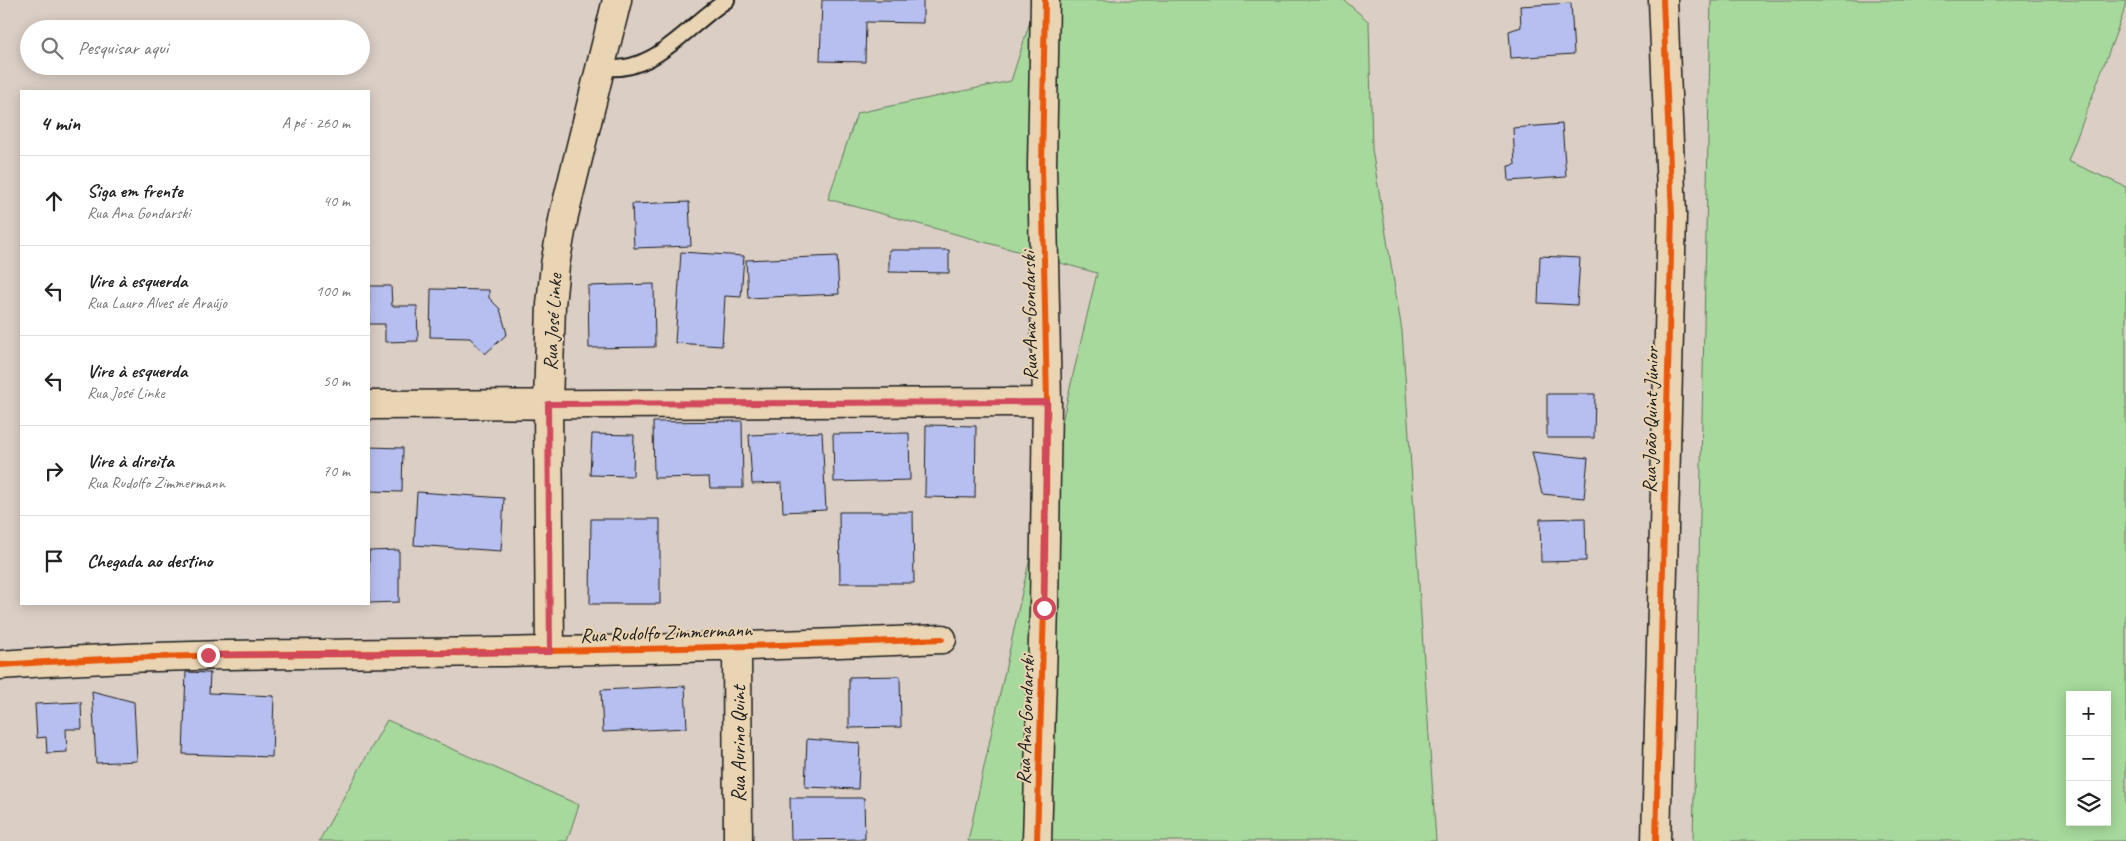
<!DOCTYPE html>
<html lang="pt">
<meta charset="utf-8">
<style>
body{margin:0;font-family:Caveat,sans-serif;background:#f6f6f6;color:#222}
.controls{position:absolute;right:15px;bottom:15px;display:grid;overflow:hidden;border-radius:0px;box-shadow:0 2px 12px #0003}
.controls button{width:45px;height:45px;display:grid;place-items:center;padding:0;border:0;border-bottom:1px solid #e0e0e0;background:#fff;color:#222;font:25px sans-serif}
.stop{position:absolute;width:15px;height:15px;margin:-11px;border:4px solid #d1495b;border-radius:50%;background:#fff}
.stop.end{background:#d1495b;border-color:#fff;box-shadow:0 1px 5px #0008}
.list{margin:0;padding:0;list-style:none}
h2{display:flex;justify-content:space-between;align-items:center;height:65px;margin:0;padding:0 20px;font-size:21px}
h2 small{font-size:16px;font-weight:400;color:#767676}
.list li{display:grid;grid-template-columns:32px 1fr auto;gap:15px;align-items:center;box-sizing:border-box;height:90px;padding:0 20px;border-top:1px solid #e0e0e0}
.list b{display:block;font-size:19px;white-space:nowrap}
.list p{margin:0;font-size:16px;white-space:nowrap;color:#767676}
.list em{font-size:16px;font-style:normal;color:#767676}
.icon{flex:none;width:28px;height:28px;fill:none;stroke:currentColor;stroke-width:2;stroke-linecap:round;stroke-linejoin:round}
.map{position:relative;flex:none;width:2126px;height:841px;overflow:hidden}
.search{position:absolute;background:#fff;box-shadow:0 2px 12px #0003;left:20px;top:20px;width:350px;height:55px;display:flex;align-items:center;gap:12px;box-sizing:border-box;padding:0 18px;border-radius:28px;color:#767676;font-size:19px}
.panel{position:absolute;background:#fff;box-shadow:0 2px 12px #0003;left:20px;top:90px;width:350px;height:515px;border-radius:0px}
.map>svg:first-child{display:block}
.green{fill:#a6d99b;stroke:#617a5c;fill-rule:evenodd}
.building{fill:#b6bff0;stroke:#1c1c1c}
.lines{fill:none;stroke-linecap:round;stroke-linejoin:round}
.lane-casing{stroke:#1c1c1c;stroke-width:18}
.street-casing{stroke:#1c1c1c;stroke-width:31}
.lane{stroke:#e9d4b3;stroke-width:14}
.street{stroke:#e9d4b3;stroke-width:28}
.cycleway-casing{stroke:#e9d4b3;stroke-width:9}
.cycleway{stroke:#e8590c;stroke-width:6}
.route{stroke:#d1495b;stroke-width:6}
.labels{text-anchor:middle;stroke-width:4;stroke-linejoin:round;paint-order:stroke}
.street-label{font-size:20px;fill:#1c1c1c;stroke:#e9d4b3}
</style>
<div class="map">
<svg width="2126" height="841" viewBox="0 0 2126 841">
<rect width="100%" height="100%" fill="#dacec5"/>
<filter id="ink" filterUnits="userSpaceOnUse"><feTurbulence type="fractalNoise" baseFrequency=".02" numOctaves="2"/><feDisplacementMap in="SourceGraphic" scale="10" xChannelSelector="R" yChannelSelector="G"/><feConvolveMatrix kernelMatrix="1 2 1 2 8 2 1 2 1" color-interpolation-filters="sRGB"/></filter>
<g filter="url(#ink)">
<path class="green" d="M 1037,0 L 1344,0 L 1369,22 L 1372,149 L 1402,331 L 1436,841 L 968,841 L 1023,588 L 1097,273 L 828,199 L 857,113 L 1011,81 Z
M 1711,0 L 2126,0 L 2126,6 L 2068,161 L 2126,187 L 2126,841 L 1693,841 ZM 2070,695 L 2107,695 L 2107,822 L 2070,822 Z
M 387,720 L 579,805 L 567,841 L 319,841 Z"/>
<path class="building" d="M 822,0 L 923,0 L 923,23 L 866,22 L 865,62 L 820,61 Z
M 1571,3 L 1574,54 L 1511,58 L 1509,31 L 1521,27 L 1520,6 Z
M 1562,124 L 1566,177 L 1509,181 L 1508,166 L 1515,165 L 1513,128 Z
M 689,202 L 691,246 L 634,248 L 632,204 Z
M 889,250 L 949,250 L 949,273 L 889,272 Z
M 681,252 L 744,256 L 741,297 L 725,296 L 722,346 L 675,343 Z
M 837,256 L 839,294 L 748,298 L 746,260 Z
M 1540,256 L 1580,258 L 1577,305 L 1538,303 Z
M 654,284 L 655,347 L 589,348 L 588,286 Z
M 369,286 L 391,286 L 392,306 L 417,306 L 418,341 L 385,342 L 385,324 L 369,324 Z
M 431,289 L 489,290 L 489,298 L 500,309 L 507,334 L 485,354 L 470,338 L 430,337 Z
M 1547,394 L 1595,394 L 1594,438 L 1547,438 Z
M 742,421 L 743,488 L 710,488 L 709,477 L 654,478 L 653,422 Z
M 926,425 L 976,426 L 975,498 L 925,497 Z
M 822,432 L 826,510 L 783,512 L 782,483 L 752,484 L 749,435 Z
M 909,433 L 910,480 L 834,482 L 833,434 Z
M 592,434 L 634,435 L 633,476 L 590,475 Z
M 369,447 L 403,448 L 402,492 L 369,491 Z
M 1532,452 L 1588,458 L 1584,498 L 1542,494 Z
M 417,492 L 504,498 L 501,551 L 414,545 Z
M 839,512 L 913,512 L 914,583 L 840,583 Z
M 1585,518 L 1586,561 L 1541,562 L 1540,519 Z
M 591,519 L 660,519 L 660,604 L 590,604 Z
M 399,550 L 399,602 L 369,603 L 369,551 Z
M 186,672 L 210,673 L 209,693 L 274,696 L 272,757 L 183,754 Z
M 900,676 L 901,727 L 849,728 L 849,677 Z
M 685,686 L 687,728 L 603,732 L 601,690 Z
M 92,691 L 134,702 L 137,761 L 96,763 Z
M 81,702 L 82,729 L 66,729 L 67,752 L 47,753 L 46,737 L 37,738 L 35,704 Z
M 807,739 L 860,743 L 858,789 L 805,787 Z
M 790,798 L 864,798 L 865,839 L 791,840 Z"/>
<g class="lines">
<g class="lane-casing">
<path id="lane" d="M 600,67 C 653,77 687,25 727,0"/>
</g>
<g class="street-casing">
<path id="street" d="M 369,405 L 1047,402
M 737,647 L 738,841
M 550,651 L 548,404 L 551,305 L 555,265 L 564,215 L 617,0
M 0,665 C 166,653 331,654 497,652 C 646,650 794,645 942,639
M 1037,841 L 1044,608 L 1047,402 L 1042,166 L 1045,0
M 1656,841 L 1672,215 L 1663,0"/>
</g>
<use href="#lane" class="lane"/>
<use href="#street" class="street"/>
<g class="cycleway-casing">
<path id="cycleway" d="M 0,665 C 166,653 331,654 497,652 C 646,650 794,645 942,639
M 1037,841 L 1044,608 L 1047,402 L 1042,166 L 1045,0
M 1656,841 L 1672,215 L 1663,0"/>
</g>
<use href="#cycleway" class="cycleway"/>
</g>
</g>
<g class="lines" filter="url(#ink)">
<path class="route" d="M 208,655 L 550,652 L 548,404 L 1047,402 L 1044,608"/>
</g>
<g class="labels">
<g class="street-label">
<text transform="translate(1029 316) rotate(-91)" y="7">Rua Ana Gondarski</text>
<text transform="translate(552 322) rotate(-87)" y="7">Rua José Linke</text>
<text transform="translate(1650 420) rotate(-89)" y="7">Rua João Quint Júnior</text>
<text transform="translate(666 632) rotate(-2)" y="7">Rua Rudolfo Zimmermann</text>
<text transform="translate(1025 720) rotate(-88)" y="7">Rua Ana Gondarski</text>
<text transform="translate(738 744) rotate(-90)" y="7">Rua Aurino Quint</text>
</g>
</g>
</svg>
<div class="controls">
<button>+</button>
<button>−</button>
<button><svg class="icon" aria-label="layers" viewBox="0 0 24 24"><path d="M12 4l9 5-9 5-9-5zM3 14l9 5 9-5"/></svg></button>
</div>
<div class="stop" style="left:1044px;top:608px"></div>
<div class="stop end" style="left:208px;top:655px"></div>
<div class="search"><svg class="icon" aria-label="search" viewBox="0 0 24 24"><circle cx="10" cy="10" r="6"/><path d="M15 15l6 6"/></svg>Pesquisar aqui</div>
<section class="panel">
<h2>4 min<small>A pé · 260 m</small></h2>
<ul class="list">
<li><svg class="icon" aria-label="ahead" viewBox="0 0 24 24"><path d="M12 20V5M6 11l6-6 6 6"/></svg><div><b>Siga em frente</b><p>Rua Ana Gondarski</p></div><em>40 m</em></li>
<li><svg class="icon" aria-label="left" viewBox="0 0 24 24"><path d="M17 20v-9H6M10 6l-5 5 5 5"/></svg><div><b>Vire à esquerda</b><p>Rua Lauro Alves de Araújo</p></div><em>100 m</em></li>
<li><svg class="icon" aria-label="left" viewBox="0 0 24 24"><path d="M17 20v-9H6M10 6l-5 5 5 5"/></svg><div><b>Vire à esquerda</b><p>Rua José Linke</p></div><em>50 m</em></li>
<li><svg class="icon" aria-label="right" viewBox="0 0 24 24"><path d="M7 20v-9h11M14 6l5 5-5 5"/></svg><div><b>Vire à direita</b><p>Rua Rudolfo Zimmermann</p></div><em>70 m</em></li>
<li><svg class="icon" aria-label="arrive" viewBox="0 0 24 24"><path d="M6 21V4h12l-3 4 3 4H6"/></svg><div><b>Chegada ao destino</b></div></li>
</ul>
</section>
</div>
